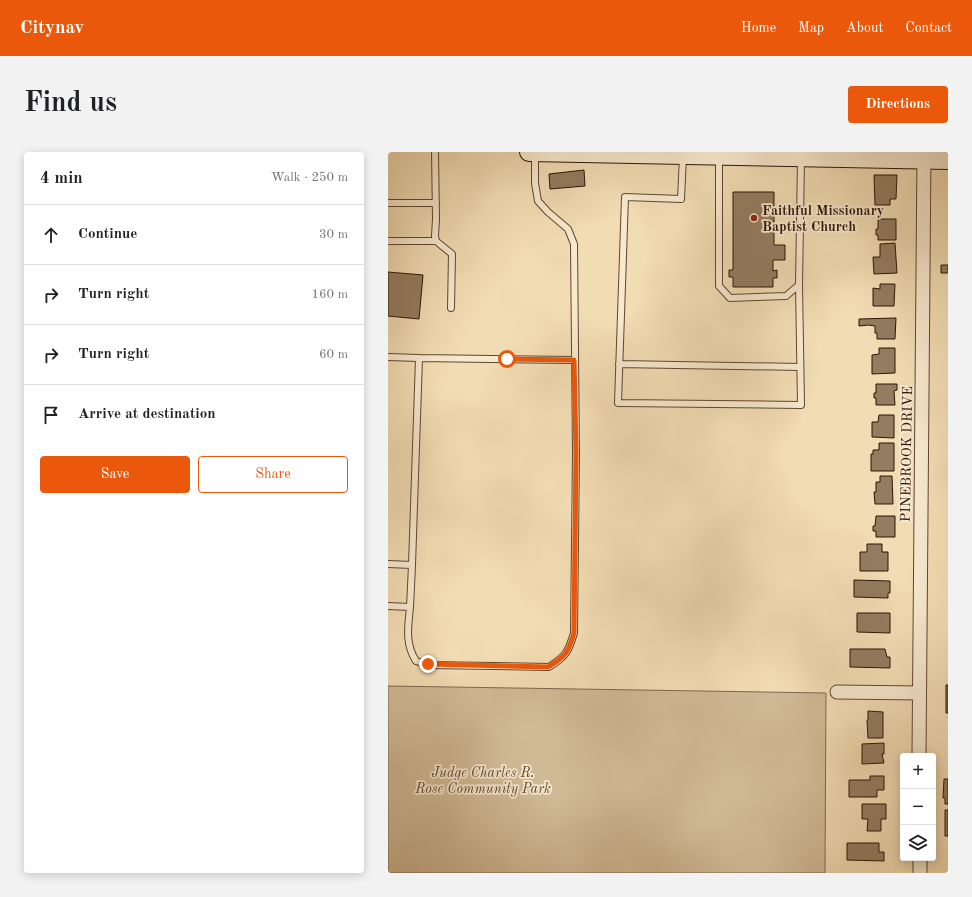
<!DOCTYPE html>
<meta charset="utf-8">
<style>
body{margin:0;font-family:"Old Standard TT",serif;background:#f2f2f2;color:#202124}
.controls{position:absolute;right:12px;bottom:12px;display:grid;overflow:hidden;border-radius:4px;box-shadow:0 2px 10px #0003}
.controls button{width:36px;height:36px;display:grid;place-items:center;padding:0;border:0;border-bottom:1px solid #e0e0e0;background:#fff;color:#202124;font:20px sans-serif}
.stop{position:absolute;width:12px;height:12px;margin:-9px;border:3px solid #ea580c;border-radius:50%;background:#fff}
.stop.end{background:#ea580c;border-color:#fff;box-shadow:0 1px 4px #0008}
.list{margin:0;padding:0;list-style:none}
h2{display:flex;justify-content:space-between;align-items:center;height:52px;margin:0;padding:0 16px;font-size:17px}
h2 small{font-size:13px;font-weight:400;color:#757577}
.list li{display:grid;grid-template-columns:26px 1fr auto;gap:12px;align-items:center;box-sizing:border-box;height:60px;padding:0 16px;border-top:1px solid #e0e0e0}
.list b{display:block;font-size:15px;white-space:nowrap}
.list em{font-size:13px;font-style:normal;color:#757577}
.actions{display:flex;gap:8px;padding:12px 16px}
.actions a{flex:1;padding:9px 0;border:1px solid #ea580c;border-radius:4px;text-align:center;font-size:14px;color:#ea580c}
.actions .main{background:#ea580c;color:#fff}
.icon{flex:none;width:22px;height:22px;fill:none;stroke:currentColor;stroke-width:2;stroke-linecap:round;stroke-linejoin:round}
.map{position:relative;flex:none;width:560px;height:721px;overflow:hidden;border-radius:4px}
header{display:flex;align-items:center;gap:24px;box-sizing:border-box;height:56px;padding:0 20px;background:#ea580c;color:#fff}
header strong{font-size:19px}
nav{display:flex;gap:22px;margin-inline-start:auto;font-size:14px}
.intro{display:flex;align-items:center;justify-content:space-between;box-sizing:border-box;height:96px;padding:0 24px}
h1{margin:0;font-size:28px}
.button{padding:10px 18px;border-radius:4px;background:#ea580c;color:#fff;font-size:14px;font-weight:700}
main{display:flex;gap:24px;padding:0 24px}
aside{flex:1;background:#fff;border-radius:4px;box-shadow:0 2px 10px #0003}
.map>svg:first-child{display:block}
.green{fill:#d0ba96;stroke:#7e684e}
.building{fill:#937c60;stroke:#2c1506}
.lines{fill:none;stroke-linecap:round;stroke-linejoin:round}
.service-casing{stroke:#5e4731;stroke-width:8}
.minor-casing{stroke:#5e4731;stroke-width:15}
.secondary-casing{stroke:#2c1506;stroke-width:20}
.service{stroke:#f7e8ce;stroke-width:6}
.minor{stroke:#f7e8ce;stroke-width:13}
.secondary{stroke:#f7e8ce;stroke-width:18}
.route{stroke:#ea580c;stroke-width:5}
.poi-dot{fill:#8f2418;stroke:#f7e8ce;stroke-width:1.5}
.labels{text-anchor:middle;stroke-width:3.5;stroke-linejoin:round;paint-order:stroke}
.poi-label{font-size:14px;font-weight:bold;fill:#2c1506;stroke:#f7e8ce;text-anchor:start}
.street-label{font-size:14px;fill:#2c1506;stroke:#f7e8ce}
.park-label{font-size:14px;font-style:italic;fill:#5d4731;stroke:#f7e8ce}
</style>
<header>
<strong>Citynav</strong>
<nav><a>Home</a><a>Map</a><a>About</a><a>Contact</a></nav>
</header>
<div class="intro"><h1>Find us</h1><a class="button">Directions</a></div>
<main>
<aside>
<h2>4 min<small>Walk · 250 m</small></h2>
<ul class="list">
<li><svg class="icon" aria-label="ahead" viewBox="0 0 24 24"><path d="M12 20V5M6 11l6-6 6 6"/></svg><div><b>Continue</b></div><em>30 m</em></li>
<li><svg class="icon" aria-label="right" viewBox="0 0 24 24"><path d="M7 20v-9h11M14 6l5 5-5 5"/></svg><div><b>Turn right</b></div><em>160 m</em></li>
<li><svg class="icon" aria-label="right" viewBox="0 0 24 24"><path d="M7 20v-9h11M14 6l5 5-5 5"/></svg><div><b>Turn right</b></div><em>60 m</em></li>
<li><svg class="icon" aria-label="arrive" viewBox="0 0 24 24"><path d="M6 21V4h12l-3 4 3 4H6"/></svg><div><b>Arrive at destination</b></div></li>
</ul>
<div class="actions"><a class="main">Save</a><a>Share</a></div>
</aside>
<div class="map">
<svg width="560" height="721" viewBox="0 0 560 721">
<rect width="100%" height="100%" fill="#f2dcb3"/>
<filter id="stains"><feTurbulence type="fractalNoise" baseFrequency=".005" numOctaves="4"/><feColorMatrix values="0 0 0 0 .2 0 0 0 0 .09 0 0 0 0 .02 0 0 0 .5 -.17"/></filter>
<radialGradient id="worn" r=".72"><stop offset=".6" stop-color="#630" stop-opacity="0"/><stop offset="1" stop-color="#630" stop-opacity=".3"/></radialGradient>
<path class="green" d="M 0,534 L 438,541 L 437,721 L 0,721 Z"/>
<path class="building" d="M 196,18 L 197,34 L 162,37 L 161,22 Z
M 486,23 L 509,23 L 508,47 L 502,47 L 502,53 L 487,53 Z
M 345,40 L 386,40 L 386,93 L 397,93 L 397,108 L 385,108 L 385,119 L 389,118 L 389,126 L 385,126 L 385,135 L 345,135 L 345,125 L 341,125 L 341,118 L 345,118 Z
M 490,67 L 508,67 L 508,88 L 490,88 L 490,83 L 488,83 L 488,77 L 490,77 Z
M 507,91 L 509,121 L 486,122 L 485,105 L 492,105 L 492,92 Z
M 553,113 L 560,113 L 560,121 L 553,121 Z
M 0,120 L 35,123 L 31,167 L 0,164 Z
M 492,132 L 507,132 L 506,154 L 485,154 L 485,136 L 492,137 Z
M 508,166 L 507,187 L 489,187 L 489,181 L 487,181 L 487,174 L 481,173 L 471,174 L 471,167 Z
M 491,196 L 507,196 L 507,221 L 484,222 L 484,203 L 491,202 Z
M 488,232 L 509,232 L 509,238 L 506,239 L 507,253 L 488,253 L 488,246 L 486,246 L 486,241 L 488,241 Z
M 491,263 L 506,263 L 506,286 L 484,285 L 484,270 L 490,270 Z
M 491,291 L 506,291 L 506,319 L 483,319 L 483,302 L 485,302 L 485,298 L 491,298 Z
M 492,324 L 504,324 L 505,352 L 487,352 L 486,340 L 488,340 L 488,330 L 492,330 Z
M 488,364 L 507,364 L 507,385 L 488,385 L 488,379 L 485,379 L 485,374 L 487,374 Z
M 479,392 L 494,392 L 494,400 L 500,400 L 500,419 L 472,419 L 472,400 L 479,400 Z
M 466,428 L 502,429 L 502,441 L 500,441 L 500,446 L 466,445 Z
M 469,461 L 502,461 L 502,481 L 469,480 Z
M 462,497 L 497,497 L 499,505 L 502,505 L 502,516 L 462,515 Z
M 558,533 L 560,533 L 560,561 L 558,561 Z
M 480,559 L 495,560 L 495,586 L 480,586 L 479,568 L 480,568 Z
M 496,591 L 496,602 L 494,602 L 496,611 L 474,612 L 474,592 Z
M 482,624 L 496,624 L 496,638 L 489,638 L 489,645 L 461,645 L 461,628 L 482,628 Z
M 556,627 L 560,627 L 560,652 L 557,652 L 557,646 L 555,646 Z
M 474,652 L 498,652 L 498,667 L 493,667 L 493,679 L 479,679 L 480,667 L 474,667 Z
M 557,658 L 560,658 L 560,684 L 557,684 Z
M 459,691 L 491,691 L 491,700 L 496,700 L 496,709 L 459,708 Z"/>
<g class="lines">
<g class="service-casing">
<path id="service" d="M 47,0 L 48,67 L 47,84 L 48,89 L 64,102 L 63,156
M 295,4 L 293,47 L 237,45 L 230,251 L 413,253 L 411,133
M 331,5 L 331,134 L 342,146 L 398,144 L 411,133 L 413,7
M 0,51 L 48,51
M 0,89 L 48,89
M 0,205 L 31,206 L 24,413
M 31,206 L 186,208
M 231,212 L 412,215
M 0,412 L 24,413 L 22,455 L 0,454
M 22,455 C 20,475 17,492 28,509 L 40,513 L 161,515 C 178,504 180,501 186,481 L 188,302 L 186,92 L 180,77 L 160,60 L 150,49 L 147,31 L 147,2"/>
</g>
<g class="minor-casing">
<path id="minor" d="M 449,540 L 531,541
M 531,604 L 536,0
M 532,706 L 532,721"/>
</g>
<g class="secondary-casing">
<path id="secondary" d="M 141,0 L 560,8"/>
</g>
<use href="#service" class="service"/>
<use href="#minor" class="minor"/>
<use href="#secondary" class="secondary"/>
</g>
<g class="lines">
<path class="route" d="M 40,512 L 160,515 C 178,504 180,501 186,481 L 188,302 L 186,208 L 119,207"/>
</g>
<circle class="poi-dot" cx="366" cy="66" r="4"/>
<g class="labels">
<g class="poi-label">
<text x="374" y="63">Faithful Missionary<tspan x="374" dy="16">Baptist Church</tspan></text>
</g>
<g class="street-label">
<text transform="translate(518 302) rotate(-89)" y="5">PINEBROOK DRIVE</text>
</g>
<g class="park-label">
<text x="95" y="625">Judge Charles R.<tspan x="95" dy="16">Rose Community Park</tspan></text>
</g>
</g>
<rect width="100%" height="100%" filter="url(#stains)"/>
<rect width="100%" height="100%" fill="url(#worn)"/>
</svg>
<div class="controls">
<button>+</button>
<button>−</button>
<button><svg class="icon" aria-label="layers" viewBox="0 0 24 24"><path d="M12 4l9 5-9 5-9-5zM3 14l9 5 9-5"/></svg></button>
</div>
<div class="stop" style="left:119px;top:207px"></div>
<div class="stop end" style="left:40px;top:512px"></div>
</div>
</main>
